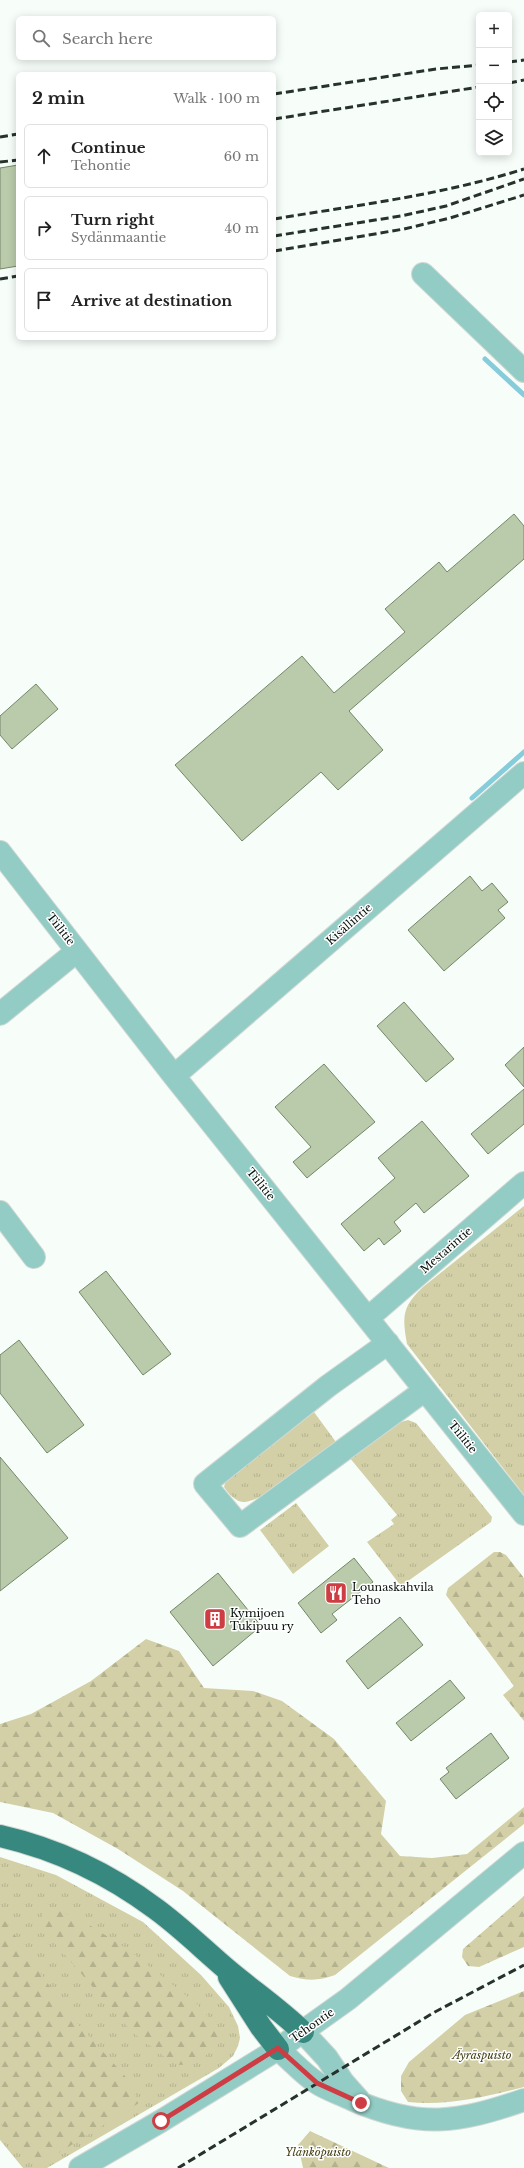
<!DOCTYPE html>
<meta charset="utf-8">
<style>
body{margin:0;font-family:"Libre Baskerville",serif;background:#f6f6f6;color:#222}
.controls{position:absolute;right:12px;top:12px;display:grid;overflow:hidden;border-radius:6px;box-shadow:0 2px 10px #0003}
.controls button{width:36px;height:36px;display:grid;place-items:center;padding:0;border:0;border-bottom:1px solid #e0e0e0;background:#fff;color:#222;font:20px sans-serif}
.stop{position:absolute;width:12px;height:12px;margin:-9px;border:3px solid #cd3d43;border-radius:50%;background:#fff}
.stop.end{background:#cd3d43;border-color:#fff;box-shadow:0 1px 4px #0008}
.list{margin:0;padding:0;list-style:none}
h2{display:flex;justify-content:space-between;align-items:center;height:52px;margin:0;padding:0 16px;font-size:17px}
h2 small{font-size:13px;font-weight:400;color:#767676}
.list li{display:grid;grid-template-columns:26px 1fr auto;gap:12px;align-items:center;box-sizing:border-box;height:64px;margin:0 8px 8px;padding:0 8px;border:1px solid #e0e0e0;border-radius:6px}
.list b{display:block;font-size:15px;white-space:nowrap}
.list p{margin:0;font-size:13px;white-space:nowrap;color:#767676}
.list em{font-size:13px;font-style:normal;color:#767676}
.icon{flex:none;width:22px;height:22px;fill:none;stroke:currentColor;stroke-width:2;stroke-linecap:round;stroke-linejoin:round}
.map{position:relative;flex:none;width:524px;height:2168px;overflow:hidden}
.search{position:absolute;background:#fff;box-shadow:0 2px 10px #0003;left:16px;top:16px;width:260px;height:44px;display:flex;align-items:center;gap:10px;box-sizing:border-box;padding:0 14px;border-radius:6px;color:#767676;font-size:15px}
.panel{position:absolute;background:#fff;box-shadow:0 2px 10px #0003;left:16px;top:72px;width:260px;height:268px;border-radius:6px}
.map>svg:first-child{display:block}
.grass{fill:url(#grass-tufts)}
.forest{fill:url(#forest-firs)}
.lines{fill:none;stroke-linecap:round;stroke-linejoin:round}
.stream{stroke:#86ccdb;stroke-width:5}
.building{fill:#b9cbab;stroke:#758668}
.minor-casing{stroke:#d0d8d3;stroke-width:24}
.highway-casing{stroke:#d0d8d3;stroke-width:24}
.minor{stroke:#93ccc4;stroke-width:22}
.highway{stroke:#37887f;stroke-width:22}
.rail{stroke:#26322b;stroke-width:3;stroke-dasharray:8 4;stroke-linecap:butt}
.route{stroke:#cd3d43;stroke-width:5}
.labels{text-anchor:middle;stroke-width:3;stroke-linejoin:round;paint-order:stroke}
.street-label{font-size:11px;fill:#05110a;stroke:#fff}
.poi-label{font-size:11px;fill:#05110a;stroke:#fff;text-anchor:start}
.park-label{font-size:11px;font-style:italic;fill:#433f14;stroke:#fff}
</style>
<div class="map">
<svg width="524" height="2168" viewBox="0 0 524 2168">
<defs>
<pattern id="grass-tufts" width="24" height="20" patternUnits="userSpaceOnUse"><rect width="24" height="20" fill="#d3d0a7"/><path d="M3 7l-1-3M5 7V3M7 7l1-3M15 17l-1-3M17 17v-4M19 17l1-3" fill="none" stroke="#b4b28e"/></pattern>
<pattern id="forest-firs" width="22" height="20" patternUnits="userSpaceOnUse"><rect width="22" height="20" fill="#d3d0a7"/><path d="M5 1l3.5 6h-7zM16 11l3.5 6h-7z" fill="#b4b28e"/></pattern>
</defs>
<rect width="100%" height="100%" fill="#f7fef9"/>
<path class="grass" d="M 524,1206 L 524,1495 L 407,1344 C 402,1316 402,1307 423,1287 Z
M 314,1412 L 336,1442 C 319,1455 262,1504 243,1502 C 236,1502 228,1493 224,1487 L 226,1480 Z
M 408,1420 L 416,1423 L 492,1517 L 491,1522 L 401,1586 L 367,1542 L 394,1524 L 391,1520 L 397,1515 L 349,1457 L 394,1424 Z
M 296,1503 L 329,1546 L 293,1574 L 260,1530 Z
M 0,1857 L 56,1875 L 143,1922 L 201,1975 L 229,2007 L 238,2026 L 240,2038 L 238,2046 L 233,2056 L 219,2068 L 47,2168 L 23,2168 L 0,2140 Z"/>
<path class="forest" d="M 494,1552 L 500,1552 L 506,1555 L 524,1578 L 524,1721 L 503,1695 L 514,1686 L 446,1595 L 448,1588 Z
M 146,1639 L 179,1651 L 204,1688 L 253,1691 L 282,1701 L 334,1739 L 386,1801 L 381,1834 L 400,1856 L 432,1858 L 467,1854 L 524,1807 L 524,1824 L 335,1975 C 319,1981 307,1981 290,1976 L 183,1891 L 118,1849 L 53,1813 L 0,1802 L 0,1724 L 31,1714 L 91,1681 Z
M 524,1896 L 524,1947 L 479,1967 L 468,1966 L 462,1957 L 463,1949 Z
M 54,1909 L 80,1919 L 127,1949 L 197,2004 L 217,2027 L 220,2038 L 217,2047 L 194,2064 L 178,2065 L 170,2061 L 132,2032 L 45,1932 L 41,1921 L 43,1912 Z
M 0,1913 L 67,2012 L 125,2076 L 139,2103 L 44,2162 L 27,2155 L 0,2122 Z
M 524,1991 L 524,2087 C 485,2097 448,2106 408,2102 L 401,2091 L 401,2076 L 409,2062 L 465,2015 Z
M 310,2131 L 389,2168 L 303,2168 L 298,2145 Z"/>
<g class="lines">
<path class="stream" d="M 485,359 L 524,395
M 472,798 L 524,752"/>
</g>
<path class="building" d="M 18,165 L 18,266 L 0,269 L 0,168 Z
M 514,514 L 524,526 L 524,559 L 349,711 L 383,750 L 338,790 L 321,772 L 242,841 L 175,765 L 302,656 L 334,693 L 405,632 L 385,609 L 439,562 L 447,572 Z
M 36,684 L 58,709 L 12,749 L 0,735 L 0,716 Z
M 470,876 L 482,891 L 492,883 L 508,902 L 498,910 L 505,918 L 444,971 L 408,930 Z
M 404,1002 L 454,1059 L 426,1082 L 377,1026 Z
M 524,1047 L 524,1087 L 505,1065 Z
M 324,1064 L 375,1122 L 307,1178 L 293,1162 L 311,1147 L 275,1107 Z
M 524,1089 L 524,1124 L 488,1154 L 471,1134 Z
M 422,1121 L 469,1176 L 424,1213 L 416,1203 L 394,1222 L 401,1231 L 384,1245 L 379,1238 L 364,1251 L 341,1224 L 395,1178 L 378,1158 Z
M 106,1271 L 171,1354 L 143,1375 L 79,1292 Z
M 19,1340 L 84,1425 L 47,1453 L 0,1393 L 0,1355 Z
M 0,1457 L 68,1538 L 0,1591 Z
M 354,1558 L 373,1582 L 332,1614 L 337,1620 L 321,1633 L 298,1603 Z
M 218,1573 L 261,1626 L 213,1666 L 170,1612 Z
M 400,1617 L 423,1645 L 368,1689 L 346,1661 Z
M 450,1680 L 465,1698 L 411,1741 L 396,1723 Z
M 491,1733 L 509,1758 L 456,1799 L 440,1779 L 449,1772 L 446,1768 Z"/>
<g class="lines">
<g class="minor-casing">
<path id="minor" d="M 423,274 L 524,371
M 0,852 L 174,1076 L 524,1514
M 0,1014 L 77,951
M 174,1076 L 524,773
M 0,1212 L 34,1257
M 368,1318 L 524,1183
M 388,1343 L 328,1386 L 205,1484 L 240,1526 L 425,1390
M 303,2032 L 327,2058 L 343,2082 L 359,2100
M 278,2049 C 291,2060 303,2074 317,2083 C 328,2090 341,2094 353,2100 C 420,2129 457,2123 524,2100
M 80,2168 L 161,2121 L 278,2049 L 348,1999 L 524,1853"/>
</g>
<g class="highway-casing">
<path id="highway" d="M 0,1836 C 57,1849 109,1874 156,1909 C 182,1928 205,1951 230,1972 C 254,1992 279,2009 303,2032
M 229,1977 L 261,2027 L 278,2049"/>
</g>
<use href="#minor" class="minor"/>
<use href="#highway" class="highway"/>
<path class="rail" d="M 509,62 L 524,60
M 509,83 L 524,80
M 274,94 L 436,69 L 479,65
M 274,119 L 479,87
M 0,137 L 18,134
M 0,162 L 18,160
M 274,219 C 358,205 442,195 524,169
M 274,236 L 401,216 L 446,206 L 524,179
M 274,251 L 404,229 L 450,218 L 524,195
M 0,279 L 18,276
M 178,2168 L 433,2013 L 524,1965"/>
</g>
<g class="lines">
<path class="route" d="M 161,2121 L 278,2048 L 317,2083 L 361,2103"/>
</g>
<defs>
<g id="restaurant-square" transform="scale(1.15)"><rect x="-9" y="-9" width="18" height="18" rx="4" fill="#cd3d43" stroke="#fff"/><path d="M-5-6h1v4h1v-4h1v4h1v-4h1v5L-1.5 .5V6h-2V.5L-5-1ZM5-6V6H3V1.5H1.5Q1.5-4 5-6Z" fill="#fff"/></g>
<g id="building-square" transform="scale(1.15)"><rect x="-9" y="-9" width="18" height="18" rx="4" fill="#cd3d43" stroke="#fff"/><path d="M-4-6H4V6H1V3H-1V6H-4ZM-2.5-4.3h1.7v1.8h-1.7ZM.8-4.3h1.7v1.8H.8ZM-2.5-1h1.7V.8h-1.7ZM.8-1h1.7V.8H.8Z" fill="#fff"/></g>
</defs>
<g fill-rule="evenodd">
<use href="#restaurant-square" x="336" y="1593"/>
<use href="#building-square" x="215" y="1619"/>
</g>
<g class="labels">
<g class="street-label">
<text transform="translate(349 924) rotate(-41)" y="4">Kisällintie</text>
<text transform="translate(61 929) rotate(52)" y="4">Tiilitie</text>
<text transform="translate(261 1184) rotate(51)" y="4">Tiilitie</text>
<text transform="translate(446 1250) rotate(-41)" y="4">Mestarintie</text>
<text transform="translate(463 1437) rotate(51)" y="4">Tiilitie</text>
<text transform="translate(312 2025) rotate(-35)" y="4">Tehontie</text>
</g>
<g class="poi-label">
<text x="352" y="1591">Lounaskahvila<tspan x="352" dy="13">Teho</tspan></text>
<text x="230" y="1617">Kymijoen<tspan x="230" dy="13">Tukipuu ry</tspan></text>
</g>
<g class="park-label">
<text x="482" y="2059">Äyräspuisto</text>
<text x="318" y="2156">Ylänköpuisto</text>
</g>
</g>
</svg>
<div class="controls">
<button>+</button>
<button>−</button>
<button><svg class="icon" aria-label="locate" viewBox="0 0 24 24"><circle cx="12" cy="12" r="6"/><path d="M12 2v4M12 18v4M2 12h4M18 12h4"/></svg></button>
<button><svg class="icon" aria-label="layers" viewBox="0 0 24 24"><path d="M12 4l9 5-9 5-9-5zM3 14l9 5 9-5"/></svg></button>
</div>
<div class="stop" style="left:161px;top:2121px"></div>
<div class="stop end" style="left:361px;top:2103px"></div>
<div class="search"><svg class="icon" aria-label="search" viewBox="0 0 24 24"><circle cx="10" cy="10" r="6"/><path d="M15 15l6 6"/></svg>Search here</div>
<section class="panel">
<h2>2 min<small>Walk · 100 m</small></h2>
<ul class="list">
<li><svg class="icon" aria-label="ahead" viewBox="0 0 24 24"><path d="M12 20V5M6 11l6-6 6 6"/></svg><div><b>Continue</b><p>Tehontie</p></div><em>60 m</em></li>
<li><svg class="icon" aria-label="right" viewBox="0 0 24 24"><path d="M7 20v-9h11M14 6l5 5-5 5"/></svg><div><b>Turn right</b><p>Sydänmaantie</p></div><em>40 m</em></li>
<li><svg class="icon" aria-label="arrive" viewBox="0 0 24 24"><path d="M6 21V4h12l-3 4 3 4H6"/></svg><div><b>Arrive at destination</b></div></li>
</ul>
</section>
</div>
